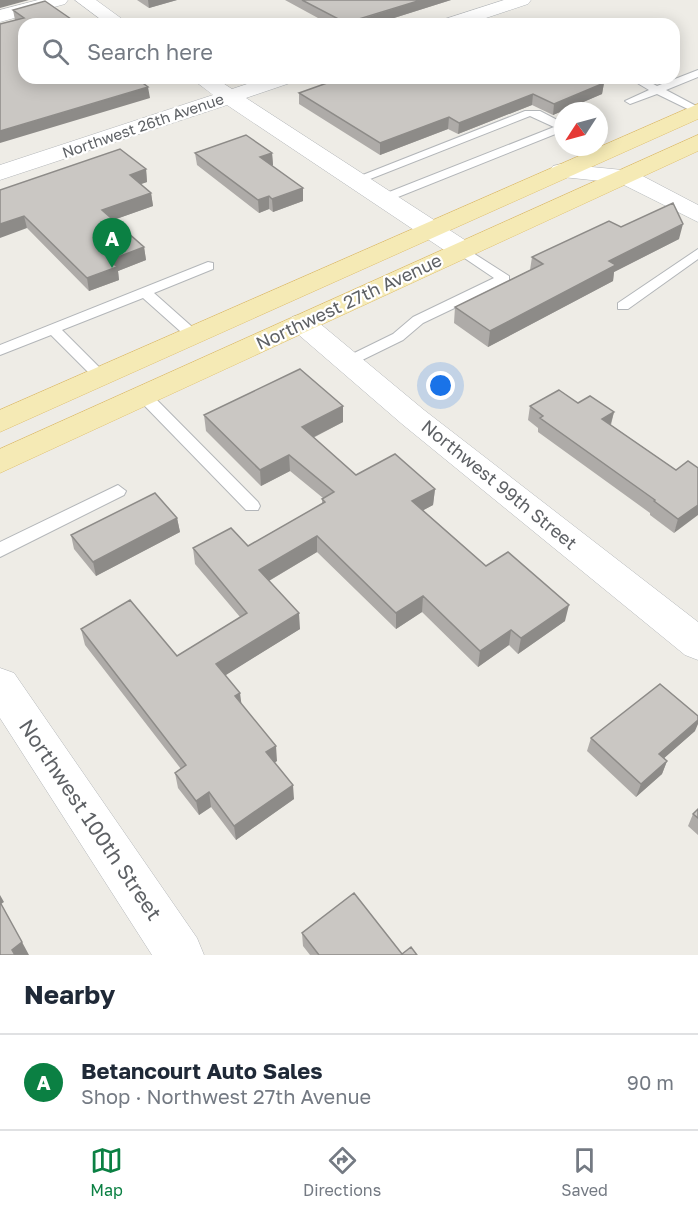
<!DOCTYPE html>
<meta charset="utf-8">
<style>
body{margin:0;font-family:"Golos Text",sans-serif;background:#f2f2f3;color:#1f2937}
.compass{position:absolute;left:554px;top:102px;width:54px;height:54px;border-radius:50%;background:#fff;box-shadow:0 3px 15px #0003;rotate:234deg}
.you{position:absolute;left:441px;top:386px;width:21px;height:21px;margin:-15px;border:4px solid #fff;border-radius:50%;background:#1a73e8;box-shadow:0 0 0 9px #1a73e833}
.badge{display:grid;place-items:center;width:39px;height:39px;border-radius:50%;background:#0b8043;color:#fff;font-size:20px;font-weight:700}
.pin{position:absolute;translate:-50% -50px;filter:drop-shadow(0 2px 3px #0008)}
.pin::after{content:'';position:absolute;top:32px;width:21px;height:18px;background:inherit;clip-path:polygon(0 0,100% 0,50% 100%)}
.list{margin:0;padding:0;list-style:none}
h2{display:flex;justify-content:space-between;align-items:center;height:78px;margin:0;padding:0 24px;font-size:26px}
h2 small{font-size:20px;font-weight:400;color:#747a83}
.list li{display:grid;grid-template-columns:39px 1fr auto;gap:18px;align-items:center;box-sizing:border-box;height:96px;padding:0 24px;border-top:2px solid #e0e1e3}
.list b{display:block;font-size:22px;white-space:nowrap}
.list p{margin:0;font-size:20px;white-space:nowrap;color:#747a83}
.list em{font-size:20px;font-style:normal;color:#747a83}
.icon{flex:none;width:33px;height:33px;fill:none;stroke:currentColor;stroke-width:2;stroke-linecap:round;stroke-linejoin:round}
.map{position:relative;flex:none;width:698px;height:955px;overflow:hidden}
.search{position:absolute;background:#fff;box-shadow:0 3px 15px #0003;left:18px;right:18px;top:18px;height:66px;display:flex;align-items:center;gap:15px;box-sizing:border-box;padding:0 21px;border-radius:18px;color:#747a83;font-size:22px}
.sheet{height:174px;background:#fff}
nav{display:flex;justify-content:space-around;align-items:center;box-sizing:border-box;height:84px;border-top:2px solid #e0e1e3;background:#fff;font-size:16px;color:#747a83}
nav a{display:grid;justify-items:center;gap:3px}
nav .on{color:#0b8043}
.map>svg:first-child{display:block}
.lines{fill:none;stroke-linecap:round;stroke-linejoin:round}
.lane-casing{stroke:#b3b6b9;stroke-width:2}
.street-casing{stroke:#b3b6b9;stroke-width:1}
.primary-casing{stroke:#dfbf6e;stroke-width:1}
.lane{fill:#fff;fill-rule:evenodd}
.street{fill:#fff;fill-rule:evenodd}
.primary{fill:#f5eab5;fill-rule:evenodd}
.wall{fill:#aeaba8}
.shaded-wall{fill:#8d8b88}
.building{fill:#cac7c3;stroke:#8d8b88;stroke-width:1.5}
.labels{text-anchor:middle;stroke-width:4.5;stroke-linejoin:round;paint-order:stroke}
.far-street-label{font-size:15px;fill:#5e6165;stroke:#fff}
.street-label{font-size:18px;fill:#5e6165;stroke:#fff}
.near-street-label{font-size:21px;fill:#5e6165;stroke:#fff}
</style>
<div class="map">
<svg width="698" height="955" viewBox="0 0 698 955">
<rect width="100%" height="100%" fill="#eeece6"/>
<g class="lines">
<g class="lane-casing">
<path id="lane" d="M 698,70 L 698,77 L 666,90 L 698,107 L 698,114 L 657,94 L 630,104 L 625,101 L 649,90 L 629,78 L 642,78 L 657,86 Z
M 525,111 L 540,111 L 563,123 L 563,131 L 383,203 L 379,202 L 379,196 L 554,127 L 530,116 L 360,183 L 350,180 Z
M 462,246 L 509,276 L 509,282 L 423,323 L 403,340 L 352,365 L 342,365 L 340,362 L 342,359 L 393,334 L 413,317 L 494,278 L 457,253 L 456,250 Z
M 698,249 L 698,259 L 628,309 L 618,309 L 618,303 Z
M 208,262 L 213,263 L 213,269 L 154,293 L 199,333 L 201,336 L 199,339 L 189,339 L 143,298 L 62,330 L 106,374 L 108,377 L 106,380 L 96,380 L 51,335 L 0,355 L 0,345 Z
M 144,391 L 149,392 L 258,502 L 260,506 L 258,510 L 246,510 L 139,400 L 136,396 Z
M 118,485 L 126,491 L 124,495 L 0,557 L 0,542 Z"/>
</g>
<g class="street-casing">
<path id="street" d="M 38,0 L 68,0 L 65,4 L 0,22 L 0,10 Z
M 75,0 L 96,0 L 129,24 L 107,24 Z
M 504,0 L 531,0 L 528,4 L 468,24 L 440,24 L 442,20 Z
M 191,78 L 215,78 L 232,89 L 265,78 L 296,78 L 293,82 L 246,98 L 471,244 L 475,250 L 471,256 L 462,258 L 453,256 L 227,105 L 0,180 L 0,165 L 213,95 Z
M 561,164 L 633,171 L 698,205 L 698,222 L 620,183 L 553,176 L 549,171 L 553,166 Z
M 302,314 L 312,317 L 424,410 L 698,622 L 698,660 L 685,655 L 402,424 L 292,329 L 288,323 L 292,317 Z
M 0,668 L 14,673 L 197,938 L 204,955 L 152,955 L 0,718 Z"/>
</g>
<g class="primary-casing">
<path id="primary" d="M 698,104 L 698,119 L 0,432 L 0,410 Z
M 698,135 L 698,151 L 0,473 L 0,449 Z"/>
</g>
<use href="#lane" class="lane"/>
<use href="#street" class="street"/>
<use href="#primary" class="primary"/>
</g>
<path class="wall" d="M 137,0 L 177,0 L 149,8 Z
M 285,0 L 451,0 L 375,24 L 329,24 Z
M 13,10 L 71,19 L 72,24 L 24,24 L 150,98 L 15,20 Z
M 604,83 L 602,94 L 553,115 L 532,105 L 458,134 L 448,129 L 380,155 L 299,104 L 299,93 Z
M 195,153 L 272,153 L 273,165 L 272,166 L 303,188 L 303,201 L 273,212 L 269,209 L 259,213 L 197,165 Z
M 146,169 L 147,182 L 141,184 L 151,193 L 153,206 L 113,220 L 144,247 L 146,260 L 118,271 L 119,280 L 89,291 L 27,228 L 0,190 Z
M 621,227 L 679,239 L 614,272 L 613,281 L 488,347 L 454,323 L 455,307 L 530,270 L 532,257 Z
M 578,403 L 614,412 L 611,425 L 676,470 L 698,468 L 674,533 L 650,515 L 650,513 L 538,432 L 538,428 L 528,420 L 530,406 Z
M 343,406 L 343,422 L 313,438 L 356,475 L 435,489 L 433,505 L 423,510 L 486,566 L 565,621 L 518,654 L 509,645 L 478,667 L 422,612 L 396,629 L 317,552 L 269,581 L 300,629 L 225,675 L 241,704 L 277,761 L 274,762 L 294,799 L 236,840 L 211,807 L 199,815 L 178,788 L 175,773 L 181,769 L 85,645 L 81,629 L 177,656 L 240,617 L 195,564 L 193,548 L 248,546 L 322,504 L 322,499 L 323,498 L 290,471 L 261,486 L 206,431 L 204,415 Z
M 177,518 L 180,532 L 96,576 L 74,549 L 71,535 Z
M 695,731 L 664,758 L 667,761 L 662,774 L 636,797 L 587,751 L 591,738 Z
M 698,809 L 698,835 L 688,826 L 693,814 Z
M 302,933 L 402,954 L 417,955 L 310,955 L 303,946 Z"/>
<path class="shaded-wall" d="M 0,0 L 29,0 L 0,8 Z
M 148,0 L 177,0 L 149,8 Z
M 421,0 L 451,0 L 375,24 L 346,24 Z
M 71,19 L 72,24 L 62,24 L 61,21 Z
M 604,83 L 602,94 L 553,115 L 554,104 Z
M 148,87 L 150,98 L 0,143 L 0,131 Z
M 533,94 L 532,105 L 458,134 L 459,123 Z
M 449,117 L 448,129 L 380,155 L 380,143 Z
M 272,153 L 273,165 L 261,170 L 260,157 Z
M 146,169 L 147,182 L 132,187 L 130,175 Z
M 303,188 L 303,201 L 273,212 L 272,199 Z
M 151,193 L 153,206 L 105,223 L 102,210 Z
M 269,196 L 269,209 L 259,213 L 258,200 Z
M 24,216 L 27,228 L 0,238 L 0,224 Z
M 683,224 L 679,239 L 614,272 L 613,281 L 488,347 L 490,331 L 609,261 Z
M 144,247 L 146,260 L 118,271 L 119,280 L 89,291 L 87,278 L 110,260 Z
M 343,406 L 343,422 L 302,443 L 302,427 Z
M 614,412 L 610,426 L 602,419 Z
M 289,455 L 290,471 L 261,486 L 260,470 Z
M 435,489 L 433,505 L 411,517 L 412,501 Z
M 698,505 L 698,515 L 674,533 L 678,519 Z
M 177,518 L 180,532 L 96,576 L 93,562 Z
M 317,536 L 317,552 L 260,586 L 259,570 Z
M 423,596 L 422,612 L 396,629 L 396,613 Z
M 569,605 L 565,621 L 518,654 L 521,638 Z
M 299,613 L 300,629 L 218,680 L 216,664 Z
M 511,630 L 509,645 L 478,667 L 480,651 Z
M 240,693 L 242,708 L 235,696 Z
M 698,720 L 698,724 L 695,731 L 654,767 L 659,754 Z
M 276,746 L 277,761 L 268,767 L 266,752 Z
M 667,761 L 662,774 L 636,797 L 641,784 Z
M 293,785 L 294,799 L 236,840 L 234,826 Z
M 209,792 L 211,807 L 199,815 L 196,801 Z
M 0,895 L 4,902 L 1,904 L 0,902 Z
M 22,942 L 29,955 L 15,955 L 12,950 Z"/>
<path class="building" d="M 302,0 L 421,0 L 346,23 Z
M 45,1 L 71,19 L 61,21 L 65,24 L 24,24 L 24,78 L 136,78 L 148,87 L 0,131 L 0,24 L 24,18 L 13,10 Z
M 506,22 L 510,24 L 499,24 Z
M 341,78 L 593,78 L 604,83 L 554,104 L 533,94 L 459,123 L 449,117 L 380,143 L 299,93 Z
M 246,135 L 272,153 L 260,157 L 303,188 L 272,199 L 269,196 L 258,200 L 195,153 Z
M 120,149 L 146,169 L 130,175 L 151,193 L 102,210 L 144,247 L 110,260 L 117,267 L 87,278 L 24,216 L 0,224 L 0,190 Z
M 673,203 L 683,224 L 609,261 L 616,265 L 490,331 L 455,307 L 543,264 L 532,257 L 609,221 L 621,227 Z
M 300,369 L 343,406 L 302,427 L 356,475 L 395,454 L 435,489 L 412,501 L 486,566 L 508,552 L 569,605 L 521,638 L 511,630 L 480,651 L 423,596 L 396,613 L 317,536 L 259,570 L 299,613 L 216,664 L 240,693 L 235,696 L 276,746 L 266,752 L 293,785 L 234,826 L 209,792 L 196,801 L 175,773 L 186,765 L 81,629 L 130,600 L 177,656 L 247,613 L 193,548 L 231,528 L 248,546 L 325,502 L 322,499 L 334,492 L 289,455 L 260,470 L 204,415 Z
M 559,390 L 578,403 L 590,396 L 614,412 L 602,419 L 676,470 L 688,461 L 698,468 L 698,505 L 678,519 L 654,501 L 655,500 L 540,418 L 543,416 L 530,406 Z
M 155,493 L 177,518 L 93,562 L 71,535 Z
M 660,684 L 698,716 L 698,720 L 659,754 L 667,761 L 641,784 L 591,738 Z
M 698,809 L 698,818 L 693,814 Z
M 354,893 L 402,954 L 411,947 L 417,955 L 319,955 L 302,933 Z
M 0,902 L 22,942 L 12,950 L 15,955 L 0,955 Z"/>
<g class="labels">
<g class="far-street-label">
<text transform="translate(143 126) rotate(-19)" y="5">Northwest 26th Avenue</text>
</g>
<g class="street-label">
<text transform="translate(349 302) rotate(-25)" y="6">Northwest 27th Avenue</text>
<text transform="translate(499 485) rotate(39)" y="6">Northwest 99th Street</text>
</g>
<g class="near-street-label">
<text transform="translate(90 820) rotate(56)" y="7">Northwest 100th Street</text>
</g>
</g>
</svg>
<svg class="compass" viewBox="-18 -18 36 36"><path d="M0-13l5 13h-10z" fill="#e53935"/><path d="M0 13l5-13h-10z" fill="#747a83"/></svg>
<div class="you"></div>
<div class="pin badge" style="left:112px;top:268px">A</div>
<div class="search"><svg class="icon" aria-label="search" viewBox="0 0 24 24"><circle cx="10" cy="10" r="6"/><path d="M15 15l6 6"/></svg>Search here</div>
</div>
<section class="sheet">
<h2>Nearby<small></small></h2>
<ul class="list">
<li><span class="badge">A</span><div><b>Betancourt Auto Sales</b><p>Shop · Northwest 27th Avenue</p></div><em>90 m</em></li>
</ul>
</section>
<nav>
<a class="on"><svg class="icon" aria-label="map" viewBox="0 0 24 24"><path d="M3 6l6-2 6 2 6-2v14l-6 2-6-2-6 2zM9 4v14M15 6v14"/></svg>Map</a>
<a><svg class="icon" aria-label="directions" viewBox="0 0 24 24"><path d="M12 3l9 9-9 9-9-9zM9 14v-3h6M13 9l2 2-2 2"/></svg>Directions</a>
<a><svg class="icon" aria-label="saved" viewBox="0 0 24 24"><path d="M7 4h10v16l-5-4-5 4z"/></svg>Saved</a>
</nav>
